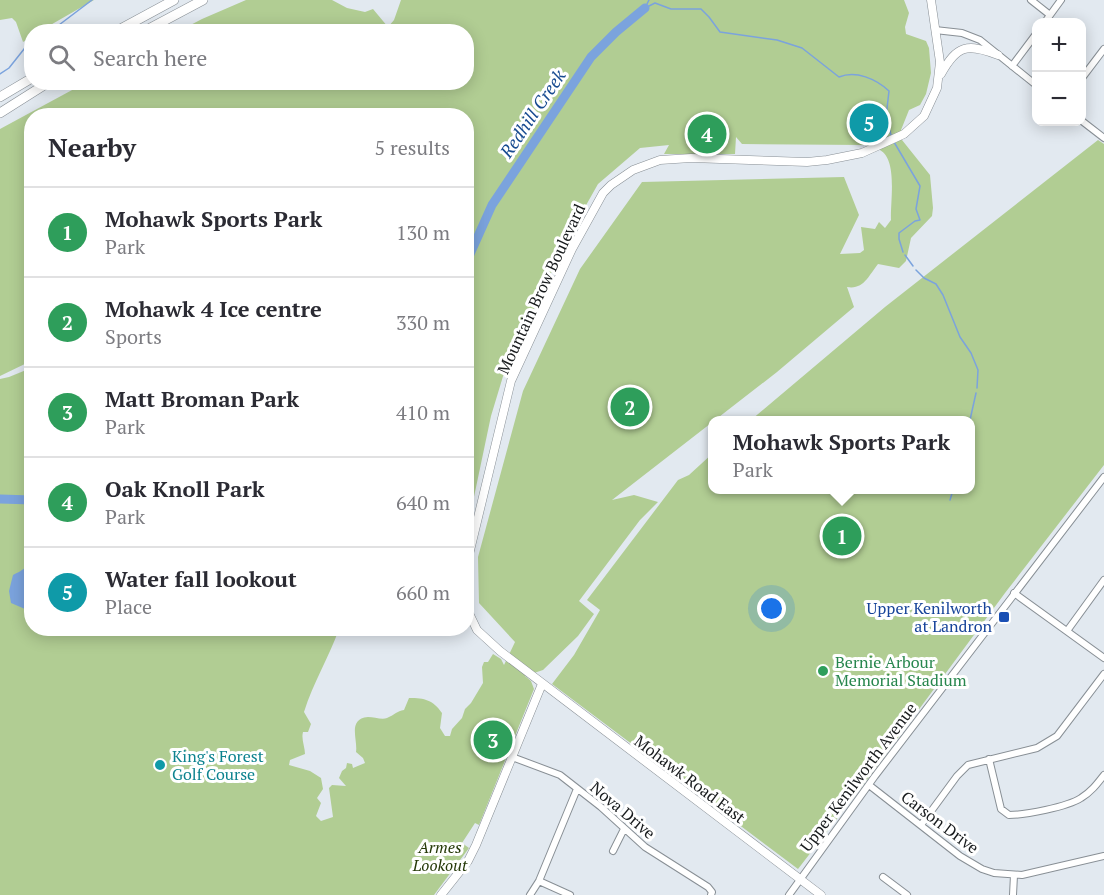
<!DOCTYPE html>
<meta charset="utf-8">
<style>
body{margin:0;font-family:"PT Serif",serif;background:#f2f2f3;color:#2b2b33}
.controls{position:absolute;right:18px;top:18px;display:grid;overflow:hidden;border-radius:12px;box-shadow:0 3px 15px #0003}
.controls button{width:54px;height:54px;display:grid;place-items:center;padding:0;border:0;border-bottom:2px solid #e1e1e2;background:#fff;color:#2b2b33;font:30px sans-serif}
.you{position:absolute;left:772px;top:609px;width:21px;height:21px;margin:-15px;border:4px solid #fff;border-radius:50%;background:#1a73e8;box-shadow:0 0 0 9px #1a73e833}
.badge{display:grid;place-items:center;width:39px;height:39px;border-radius:50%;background:#0b8043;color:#fff;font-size:20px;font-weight:700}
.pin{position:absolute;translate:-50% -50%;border:3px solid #fff;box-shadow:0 2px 6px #0006}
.popup{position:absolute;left:708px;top:416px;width:267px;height:78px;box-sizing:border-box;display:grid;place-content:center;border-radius:12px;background:#fff;filter:drop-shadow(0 2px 4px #0005);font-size:20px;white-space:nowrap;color:#7c7c81}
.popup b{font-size:22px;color:#2b2b33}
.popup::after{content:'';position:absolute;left:50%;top:100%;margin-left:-12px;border:12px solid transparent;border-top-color:#fff}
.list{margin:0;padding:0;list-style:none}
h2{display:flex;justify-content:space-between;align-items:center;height:78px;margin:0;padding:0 24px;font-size:26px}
h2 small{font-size:20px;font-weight:400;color:#7c7c81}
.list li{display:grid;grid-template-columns:39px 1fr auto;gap:18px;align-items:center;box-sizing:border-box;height:90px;padding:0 24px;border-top:2px solid #e1e1e2}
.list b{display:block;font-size:22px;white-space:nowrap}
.list p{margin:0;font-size:20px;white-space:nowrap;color:#7c7c81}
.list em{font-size:20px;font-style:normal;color:#7c7c81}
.icon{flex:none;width:33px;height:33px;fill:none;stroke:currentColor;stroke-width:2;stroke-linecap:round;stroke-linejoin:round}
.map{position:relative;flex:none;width:1104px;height:895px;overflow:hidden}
.search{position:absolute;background:#fff;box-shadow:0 3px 15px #0003;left:24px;top:24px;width:450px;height:66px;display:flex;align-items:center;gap:15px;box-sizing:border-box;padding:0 21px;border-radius:24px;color:#7c7c81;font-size:22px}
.panel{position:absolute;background:#fff;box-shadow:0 3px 15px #0003;left:24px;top:108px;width:450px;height:528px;border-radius:24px}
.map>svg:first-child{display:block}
.green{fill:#b1cd93}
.water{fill:#7ba3dd}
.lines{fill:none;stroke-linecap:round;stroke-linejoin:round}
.stream{stroke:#7ba3dd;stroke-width:1.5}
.river{stroke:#7ba3dd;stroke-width:9}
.minor-casing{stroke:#888f95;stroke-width:8}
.major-casing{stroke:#888f95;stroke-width:9}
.highway-casing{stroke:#888f95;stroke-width:10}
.minor{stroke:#fff;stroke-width:6}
.major{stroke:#fff;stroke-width:8}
.highway{stroke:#fff;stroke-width:9}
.transit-dot{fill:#1a4fb4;stroke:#fff;stroke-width:2}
.leisure-dot{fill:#2e9e5b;stroke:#fff;stroke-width:2}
.culture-dot{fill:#0f9aa8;stroke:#fff;stroke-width:2}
.labels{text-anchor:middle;stroke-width:6;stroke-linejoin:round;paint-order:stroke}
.street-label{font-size:16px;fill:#171a1c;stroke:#fff}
.transit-label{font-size:16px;fill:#164399;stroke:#fff;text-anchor:end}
.leisure-label{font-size:16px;fill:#27864d;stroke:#fff;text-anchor:start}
.culture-label{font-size:16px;fill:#0d838f;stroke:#fff;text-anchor:start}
.park-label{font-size:16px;font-style:italic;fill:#253908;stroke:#fff}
.water-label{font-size:18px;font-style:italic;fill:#194c91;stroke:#fff}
</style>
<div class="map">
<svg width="1104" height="895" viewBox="0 0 1104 895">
<rect width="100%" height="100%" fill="#e2e9f0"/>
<path class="green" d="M 0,0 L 94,0 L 40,31 L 32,32 L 31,37 L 23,42 L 16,22 L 12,18 L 0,20 Z
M 246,0 L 332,0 L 347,8 L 365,12 L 373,9 L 388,27 L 394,20 L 401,0 L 904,0 L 909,13 L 905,27 L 906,34 L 926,41 L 929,48 L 931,73 L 926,94 L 920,105 L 909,110 L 901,130 L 902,140 L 930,175 L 933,208 L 932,216 L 911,238 L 906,261 L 899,268 L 878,264 C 869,275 864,290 847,287 L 854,307 L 777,372 L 612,500 L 634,495 L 658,502 L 640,520 L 579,601 L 594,614 L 578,636 L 543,670 L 525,676 L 531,681 L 534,689 L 479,825 L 475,823 L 462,843 L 469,848 L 434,895 L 0,895 L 0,379 L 9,377 L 31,368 L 32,628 L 339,629 C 329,657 313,683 304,712 L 311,724 L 308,732 L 303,732 C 301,739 305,747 305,754 L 290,760 L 289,765 L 310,771 L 321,778 L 323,789 L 317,798 L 321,803 L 316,816 L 321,821 L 333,817 L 329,788 L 332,785 L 346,786 L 339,778 L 342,771 L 346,768 L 347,763 L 352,764 L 353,768 L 365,763 L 363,758 L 356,752 C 358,739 347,719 368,717 C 374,717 382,720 387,718 C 394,715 397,711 404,710 L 409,698 C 425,698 433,700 442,713 L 440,728 L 445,736 L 450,736 L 452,729 L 462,718 L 465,709 L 471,703 L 483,683 L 482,667 L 484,662 L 488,662 L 493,654 L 501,659 L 504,665 L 515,642 L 479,603 L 478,557 L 523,391 L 580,269 L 642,182 L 844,177 L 859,215 L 840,254 L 860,253 L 864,250 L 861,227 L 875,229 L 879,222 L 885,228 L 891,220 C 890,202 898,160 880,150 C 876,148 870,147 866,145 L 742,144 L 736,137 L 735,154 L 664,154 L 669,145 L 640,148 L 598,184 L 567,239 L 504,373 L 491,416 L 467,530 L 466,116 L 32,116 L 31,361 L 0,376 L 0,129 L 85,83 L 466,82 L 466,32 L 179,31 L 202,19 Z
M 1098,140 L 1104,144 L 1104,465 L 1005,593 L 863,785 L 798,869 L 552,684 L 574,655 L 600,610 L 587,600 L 678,480 L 689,475 L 713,453 L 713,490 L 971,490 L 971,420 L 751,420 L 885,307 Z"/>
<path class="water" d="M 31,537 L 31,608 L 25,609 L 11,603 L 9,591 L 13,575 C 23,570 33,565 30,552 C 29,547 25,545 24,538 Z"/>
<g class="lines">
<path class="stream" d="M 645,8 L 655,3 L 671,9 L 701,9 L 709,17 L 720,32 L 777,40 L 802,48 L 839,77 C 856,70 876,79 889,91 L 886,117 L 891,135
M 645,8 L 649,0
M 46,32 L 55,28 L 92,0
M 0,74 L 9,68 L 32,39
M 894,142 L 920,186 L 916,209 L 920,220 L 915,221 L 899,233 L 899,239 L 903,252
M 905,255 L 913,266
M 916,270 L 924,278 L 936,284 L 943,295 L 960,337 L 971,353 L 978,370 L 977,388
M 970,420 L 976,393
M 950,500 L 953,490"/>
<path class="river" d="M 466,263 L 492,205 L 591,57 L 616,32 L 645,8
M 0,499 L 32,500"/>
<g class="minor-casing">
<path id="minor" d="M 1031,0 L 1050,15
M 1045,22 L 1061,0
M 935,30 L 962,33 L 980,40 L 1036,85
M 1012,66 L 1036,34
M 1082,78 L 1104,49
M 1082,121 L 1104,138
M 1014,593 L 1104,658
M 1067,631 L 1104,580
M 512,757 L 560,775 L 601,807 L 645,847 L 708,887 L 712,892 L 711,895
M 989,759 L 1001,809 L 1009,815 C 1025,815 1067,807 1081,798 C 1091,792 1097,784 1104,775
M 869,785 L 960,856 L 982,869 L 994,873 L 1022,875 L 1104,856
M 921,825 L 957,776 L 968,765 L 1037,748 L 1057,736 L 1104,674
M 613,851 L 624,829
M 883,877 L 907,895
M 539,881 L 570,895
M 530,895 L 539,881 L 577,789
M 789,895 L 875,776 L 1104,477
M 1013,895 L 1014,875"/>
</g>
<g class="major-casing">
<path id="major" d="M 941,74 C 957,45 967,43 998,55
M 466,567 L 511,381 L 572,249 L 603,193 L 611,185 L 633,170 L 660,160 L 691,158 L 807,162 L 827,160 L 862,153 L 904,134 L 924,116 L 937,88 L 940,62 L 931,0
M 466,607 L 477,630 L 500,651 L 821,895
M 441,895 L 468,861 L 476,845 L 542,684"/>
</g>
<g class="highway-casing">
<path id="highway" d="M 115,32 L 174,0
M 143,32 L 203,0
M 0,97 L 32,78
M 0,113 L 49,82"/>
</g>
<use href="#minor" class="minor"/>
<use href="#major" class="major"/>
<use href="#highway" class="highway"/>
</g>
<rect class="transit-dot" x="998" y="611" width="12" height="12" rx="3"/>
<circle class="leisure-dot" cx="823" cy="671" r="6"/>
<circle class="culture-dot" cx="160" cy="765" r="6"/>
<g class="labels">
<g class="street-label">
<text transform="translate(541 289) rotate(-65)" y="6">Mountain Brow Boulevard</text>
<text transform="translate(858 777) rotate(-53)" y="6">Upper Kenilworth Avenue</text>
<text transform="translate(690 779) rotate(37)" y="6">Mohawk Road East</text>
<text transform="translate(623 810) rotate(40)" y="6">Nova Drive</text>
<text transform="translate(940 822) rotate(37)" y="6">Carson Drive</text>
</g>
<g class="transit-label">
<text x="992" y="614">Upper Kenilworth<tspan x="992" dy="18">at Landron</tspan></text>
</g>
<g class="leisure-label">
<text x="835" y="668">Bernie Arbour<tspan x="835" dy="18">Memorial Stadium</tspan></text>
</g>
<g class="culture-label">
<text x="172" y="762">King's Forest<tspan x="172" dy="18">Golf Course</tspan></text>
</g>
<g class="park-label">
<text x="440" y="853">Armes<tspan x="440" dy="18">Lookout</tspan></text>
</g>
<g class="water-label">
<text transform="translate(533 114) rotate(-56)" y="6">Redhill Creek</text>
</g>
</g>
</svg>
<div class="controls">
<button>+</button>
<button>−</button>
</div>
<div class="you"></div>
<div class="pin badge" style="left:842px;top:536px;background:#2e9e5b">1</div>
<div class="popup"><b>Mohawk Sports Park</b>Park</div>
<div class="pin badge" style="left:630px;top:407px;background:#2e9e5b">2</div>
<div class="pin badge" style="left:493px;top:740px;background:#2e9e5b">3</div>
<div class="pin badge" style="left:707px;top:134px;background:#2e9e5b">4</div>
<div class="pin badge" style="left:869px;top:123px;background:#0f9aa8">5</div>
<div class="search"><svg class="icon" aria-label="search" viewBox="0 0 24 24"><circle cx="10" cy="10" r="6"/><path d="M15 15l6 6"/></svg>Search here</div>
<section class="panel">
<h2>Nearby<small>5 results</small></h2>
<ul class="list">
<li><span class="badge" style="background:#2e9e5b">1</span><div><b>Mohawk Sports Park</b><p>Park</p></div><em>130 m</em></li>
<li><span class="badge" style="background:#2e9e5b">2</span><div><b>Mohawk 4 Ice centre</b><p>Sports</p></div><em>330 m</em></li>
<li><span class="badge" style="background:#2e9e5b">3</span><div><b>Matt Broman Park</b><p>Park</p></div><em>410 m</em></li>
<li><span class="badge" style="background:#2e9e5b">4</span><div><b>Oak Knoll Park</b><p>Park</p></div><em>640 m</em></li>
<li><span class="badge" style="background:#0f9aa8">5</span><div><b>Water fall lookout</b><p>Place</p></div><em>660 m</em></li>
</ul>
</section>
</div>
